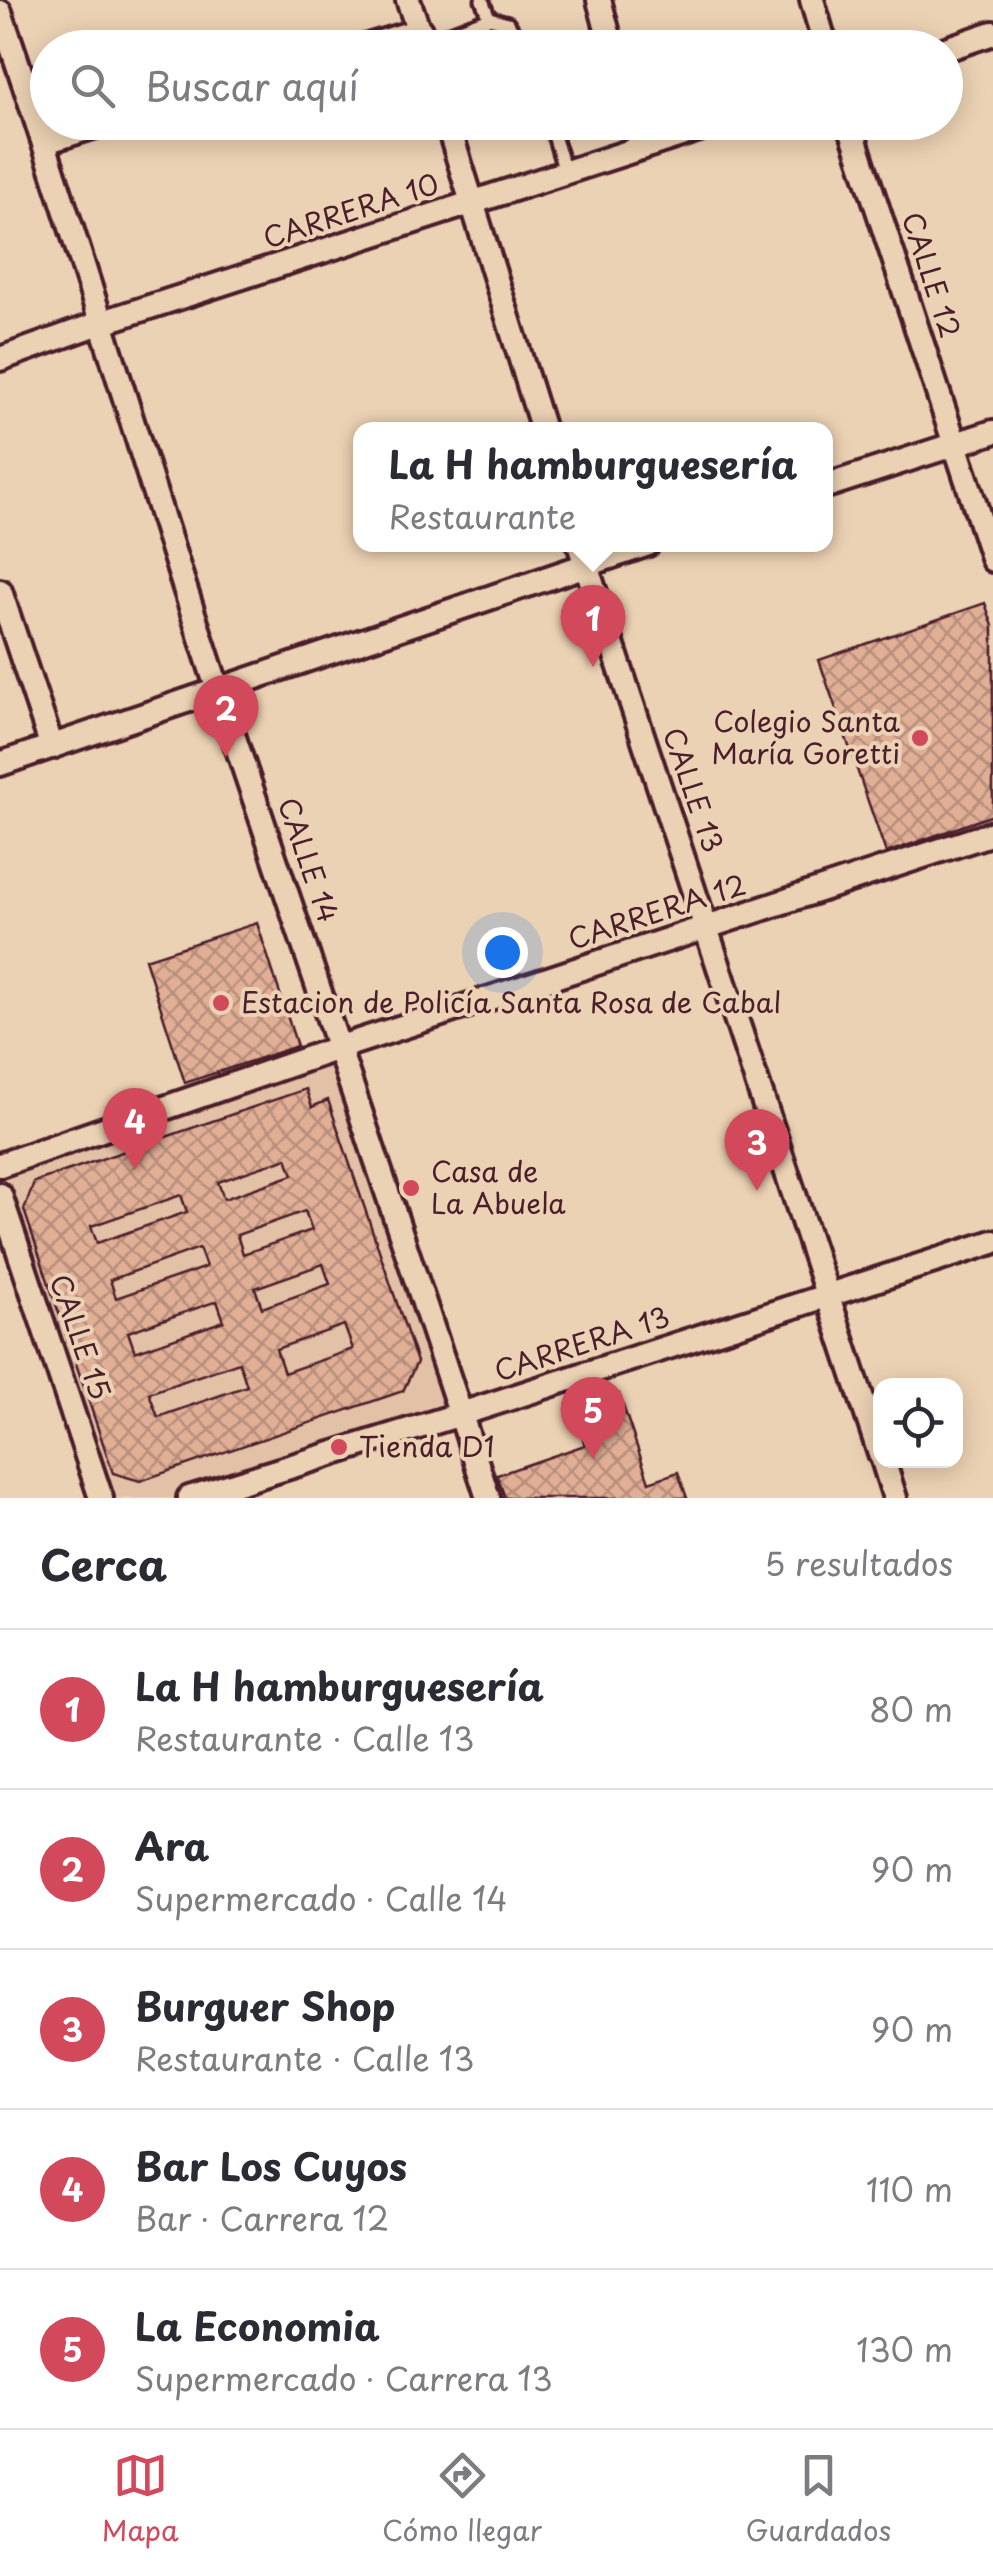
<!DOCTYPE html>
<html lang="es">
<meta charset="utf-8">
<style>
body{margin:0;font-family:"Playpen Sans",sans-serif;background:#f2f2f3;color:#2b2b33}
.controls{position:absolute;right:30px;bottom:30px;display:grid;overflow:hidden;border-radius:20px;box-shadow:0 5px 25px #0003}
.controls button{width:90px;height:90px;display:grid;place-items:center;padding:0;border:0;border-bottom:2px solid #e1e1e2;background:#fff;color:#2b2b33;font:50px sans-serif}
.you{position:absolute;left:502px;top:952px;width:35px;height:35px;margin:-25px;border:8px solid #fff;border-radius:50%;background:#1a73e8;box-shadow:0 0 0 15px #1a73e833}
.badge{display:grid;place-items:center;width:65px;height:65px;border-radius:50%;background:#d1495b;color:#fff;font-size:32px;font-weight:700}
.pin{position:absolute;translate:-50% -82px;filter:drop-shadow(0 2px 5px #0008)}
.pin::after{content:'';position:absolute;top:52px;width:35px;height:30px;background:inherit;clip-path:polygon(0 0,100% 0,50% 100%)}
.popup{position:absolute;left:353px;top:422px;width:480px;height:130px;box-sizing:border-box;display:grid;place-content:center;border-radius:20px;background:#fff;filter:drop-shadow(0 2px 8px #0005);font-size:32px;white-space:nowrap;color:#7c7c81}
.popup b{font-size:38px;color:#2b2b33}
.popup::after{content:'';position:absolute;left:50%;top:100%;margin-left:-20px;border:20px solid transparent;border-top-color:#fff}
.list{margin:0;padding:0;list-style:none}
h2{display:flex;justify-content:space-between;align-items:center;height:130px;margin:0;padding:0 40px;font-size:42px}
h2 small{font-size:32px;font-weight:400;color:#7c7c81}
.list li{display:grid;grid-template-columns:65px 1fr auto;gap:30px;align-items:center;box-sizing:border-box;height:160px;padding:0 40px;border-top:2px solid #e1e1e2}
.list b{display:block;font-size:38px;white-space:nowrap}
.list p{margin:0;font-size:32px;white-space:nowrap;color:#7c7c81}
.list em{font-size:32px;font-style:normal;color:#7c7c81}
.icon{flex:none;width:55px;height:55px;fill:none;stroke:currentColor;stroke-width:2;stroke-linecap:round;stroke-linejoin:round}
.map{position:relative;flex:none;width:993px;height:1498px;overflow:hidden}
.search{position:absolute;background:#fff;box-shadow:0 5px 25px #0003;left:30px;right:30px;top:30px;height:110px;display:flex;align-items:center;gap:25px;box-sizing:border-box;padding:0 35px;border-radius:55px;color:#7c7c81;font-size:38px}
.sheet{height:930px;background:#fff}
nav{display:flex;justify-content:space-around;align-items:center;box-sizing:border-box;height:140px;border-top:2px solid #e1e1e2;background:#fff;font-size:28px;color:#7c7c81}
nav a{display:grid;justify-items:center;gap:5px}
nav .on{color:#d1495b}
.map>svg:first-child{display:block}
.built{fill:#e3c1a6}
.building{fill:url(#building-cross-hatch);stroke:#4a1f2b;stroke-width:2.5;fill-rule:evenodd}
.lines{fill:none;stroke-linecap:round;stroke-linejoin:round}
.lane-casing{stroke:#4a1f2b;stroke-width:19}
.street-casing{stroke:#4a1f2b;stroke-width:30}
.lane{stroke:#ecd2b4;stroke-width:11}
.street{stroke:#ecd2b4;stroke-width:22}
.poi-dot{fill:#d1495b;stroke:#ecd2b4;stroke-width:4}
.labels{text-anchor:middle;stroke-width:8;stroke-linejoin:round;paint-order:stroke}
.street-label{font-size:28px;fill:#4a1f2b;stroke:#ecd2b4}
.poi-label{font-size:28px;fill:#4a1f2b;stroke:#ecd2b4;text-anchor:start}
</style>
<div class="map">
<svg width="993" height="1498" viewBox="0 0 993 1498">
<defs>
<pattern id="building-cross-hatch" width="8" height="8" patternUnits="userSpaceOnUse" patternTransform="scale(2.5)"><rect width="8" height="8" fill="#e1af96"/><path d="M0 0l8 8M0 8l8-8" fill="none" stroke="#b88e7b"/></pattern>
</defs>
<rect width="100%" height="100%" fill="#ecd2b4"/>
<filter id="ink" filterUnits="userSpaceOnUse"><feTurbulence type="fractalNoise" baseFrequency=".01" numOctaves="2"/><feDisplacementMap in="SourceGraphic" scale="20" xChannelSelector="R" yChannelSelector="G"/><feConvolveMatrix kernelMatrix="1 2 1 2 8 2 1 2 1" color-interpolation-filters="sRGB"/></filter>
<g filter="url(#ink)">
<path class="built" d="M 341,1047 L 461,1414 L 189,1498 L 101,1498 L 0,1196 L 0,1165 Z"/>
<path class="building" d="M 985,603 L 993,626 L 993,815 L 886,853 L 819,660 Z
M 257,923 L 297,1046 L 185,1083 L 145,959 Z
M 306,1089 L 312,1107 L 328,1100 L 417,1362 L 403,1391 L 140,1481 L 113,1473 L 24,1210 L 34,1182 ZM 287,1158 L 293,1175 L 224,1199 L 218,1182 ZM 181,1195 L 187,1212 L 97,1243 L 91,1226 ZM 305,1211 L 312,1230 L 243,1254 L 237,1235 ZM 199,1248 L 206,1267 L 116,1298 L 110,1280 ZM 323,1264 L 330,1284 L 262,1308 L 255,1288 ZM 217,1301 L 224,1321 L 135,1352 L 128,1332 ZM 344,1325 L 353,1349 L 284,1373 L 276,1349 ZM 239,1362 L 247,1386 L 158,1417 L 149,1393 Z
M 619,1394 L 649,1482 L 678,1472 L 687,1498 L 505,1498 L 497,1475 L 585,1445 L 579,1427 L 598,1420 L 593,1404 Z"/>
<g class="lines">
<g class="lane-casing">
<path id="lane" d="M 482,0 L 489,18
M 424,43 L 489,18 L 508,23 L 524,48
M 550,122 L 565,172"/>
</g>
<g class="street-casing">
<path id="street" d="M 408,0 L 425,48
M 599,0 L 612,48
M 812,0 L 826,48
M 0,12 C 78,238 144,467 219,693 C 309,961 401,1229 488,1498
M 361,48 L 420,30
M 946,49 L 993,33
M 447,122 L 543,430
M 634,122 L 642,148
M 849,122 L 993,560
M 45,142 L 109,122
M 0,359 L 100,323 L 721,122
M 826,486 L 993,432
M 579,544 L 880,1454
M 0,591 L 52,747
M 0,764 L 648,544
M 0,1165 L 341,1047 L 993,833
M 0,1195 L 101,1498
M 883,1460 L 895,1498
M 189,1498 L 461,1414 L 993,1242"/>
</g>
<use href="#lane" class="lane"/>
<use href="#street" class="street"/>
</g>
</g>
<g class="poi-dot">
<circle cx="920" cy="738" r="10"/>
<circle cx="221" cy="1003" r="10"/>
<circle cx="411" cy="1188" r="10"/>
<circle cx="339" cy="1447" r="10"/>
</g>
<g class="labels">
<g class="street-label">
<text transform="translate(351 211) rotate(-18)" y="10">CARRERA 10</text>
<text transform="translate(931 275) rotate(72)" y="10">CALLE 12</text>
<text transform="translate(693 790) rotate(71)" y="10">CALLE 13</text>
<text transform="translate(308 860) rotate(71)" y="10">CALLE 14</text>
<text transform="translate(657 912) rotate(-18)" y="10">CARRERA 12</text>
<text transform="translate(80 1337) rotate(71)" y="10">CALLE 15</text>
<text transform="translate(582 1344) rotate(-18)" y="10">CARRERA 13</text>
</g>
<g class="poi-label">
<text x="900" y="732" text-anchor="end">Colegio Santa<tspan x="900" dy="32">María Goretti</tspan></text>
<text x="241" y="1013">Estacion de Policía Santa Rosa de Cabal</text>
<text x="431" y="1182">Casa de<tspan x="431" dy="32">La Abuela</tspan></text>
<text x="359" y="1457">Tienda D1</text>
</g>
</g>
</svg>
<div class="controls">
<button><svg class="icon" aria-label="locate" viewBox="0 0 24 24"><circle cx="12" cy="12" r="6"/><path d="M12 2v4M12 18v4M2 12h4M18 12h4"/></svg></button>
</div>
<div class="you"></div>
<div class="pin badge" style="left:593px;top:667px">1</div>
<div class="popup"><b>La H hamburguesería</b>Restaurante</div>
<div class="pin badge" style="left:226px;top:757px">2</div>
<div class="pin badge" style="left:757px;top:1191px">3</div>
<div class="pin badge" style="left:135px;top:1170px">4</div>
<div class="pin badge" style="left:593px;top:1459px">5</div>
<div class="search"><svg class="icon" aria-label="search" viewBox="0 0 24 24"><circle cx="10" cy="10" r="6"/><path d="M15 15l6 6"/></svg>Buscar aquí</div>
</div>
<section class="sheet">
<h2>Cerca<small>5 resultados</small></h2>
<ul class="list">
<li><span class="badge">1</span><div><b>La H hamburguesería</b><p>Restaurante · Calle 13</p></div><em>80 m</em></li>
<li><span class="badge">2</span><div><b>Ara</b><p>Supermercado · Calle 14</p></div><em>90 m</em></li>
<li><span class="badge">3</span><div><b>Burguer Shop</b><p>Restaurante · Calle 13</p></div><em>90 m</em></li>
<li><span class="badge">4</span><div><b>Bar Los Cuyos</b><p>Bar · Carrera 12</p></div><em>110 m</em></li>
<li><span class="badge">5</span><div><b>La Economia</b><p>Supermercado · Carrera 13</p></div><em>130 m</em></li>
</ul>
</section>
<nav>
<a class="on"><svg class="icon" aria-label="map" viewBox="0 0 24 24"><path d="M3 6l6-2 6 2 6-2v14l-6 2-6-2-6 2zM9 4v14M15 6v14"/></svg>Mapa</a>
<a><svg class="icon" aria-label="directions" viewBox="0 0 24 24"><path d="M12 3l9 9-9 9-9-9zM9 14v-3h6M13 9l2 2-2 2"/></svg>Cómo llegar</a>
<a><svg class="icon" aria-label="saved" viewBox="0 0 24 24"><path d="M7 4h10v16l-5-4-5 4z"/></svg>Guardados</a>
</nav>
